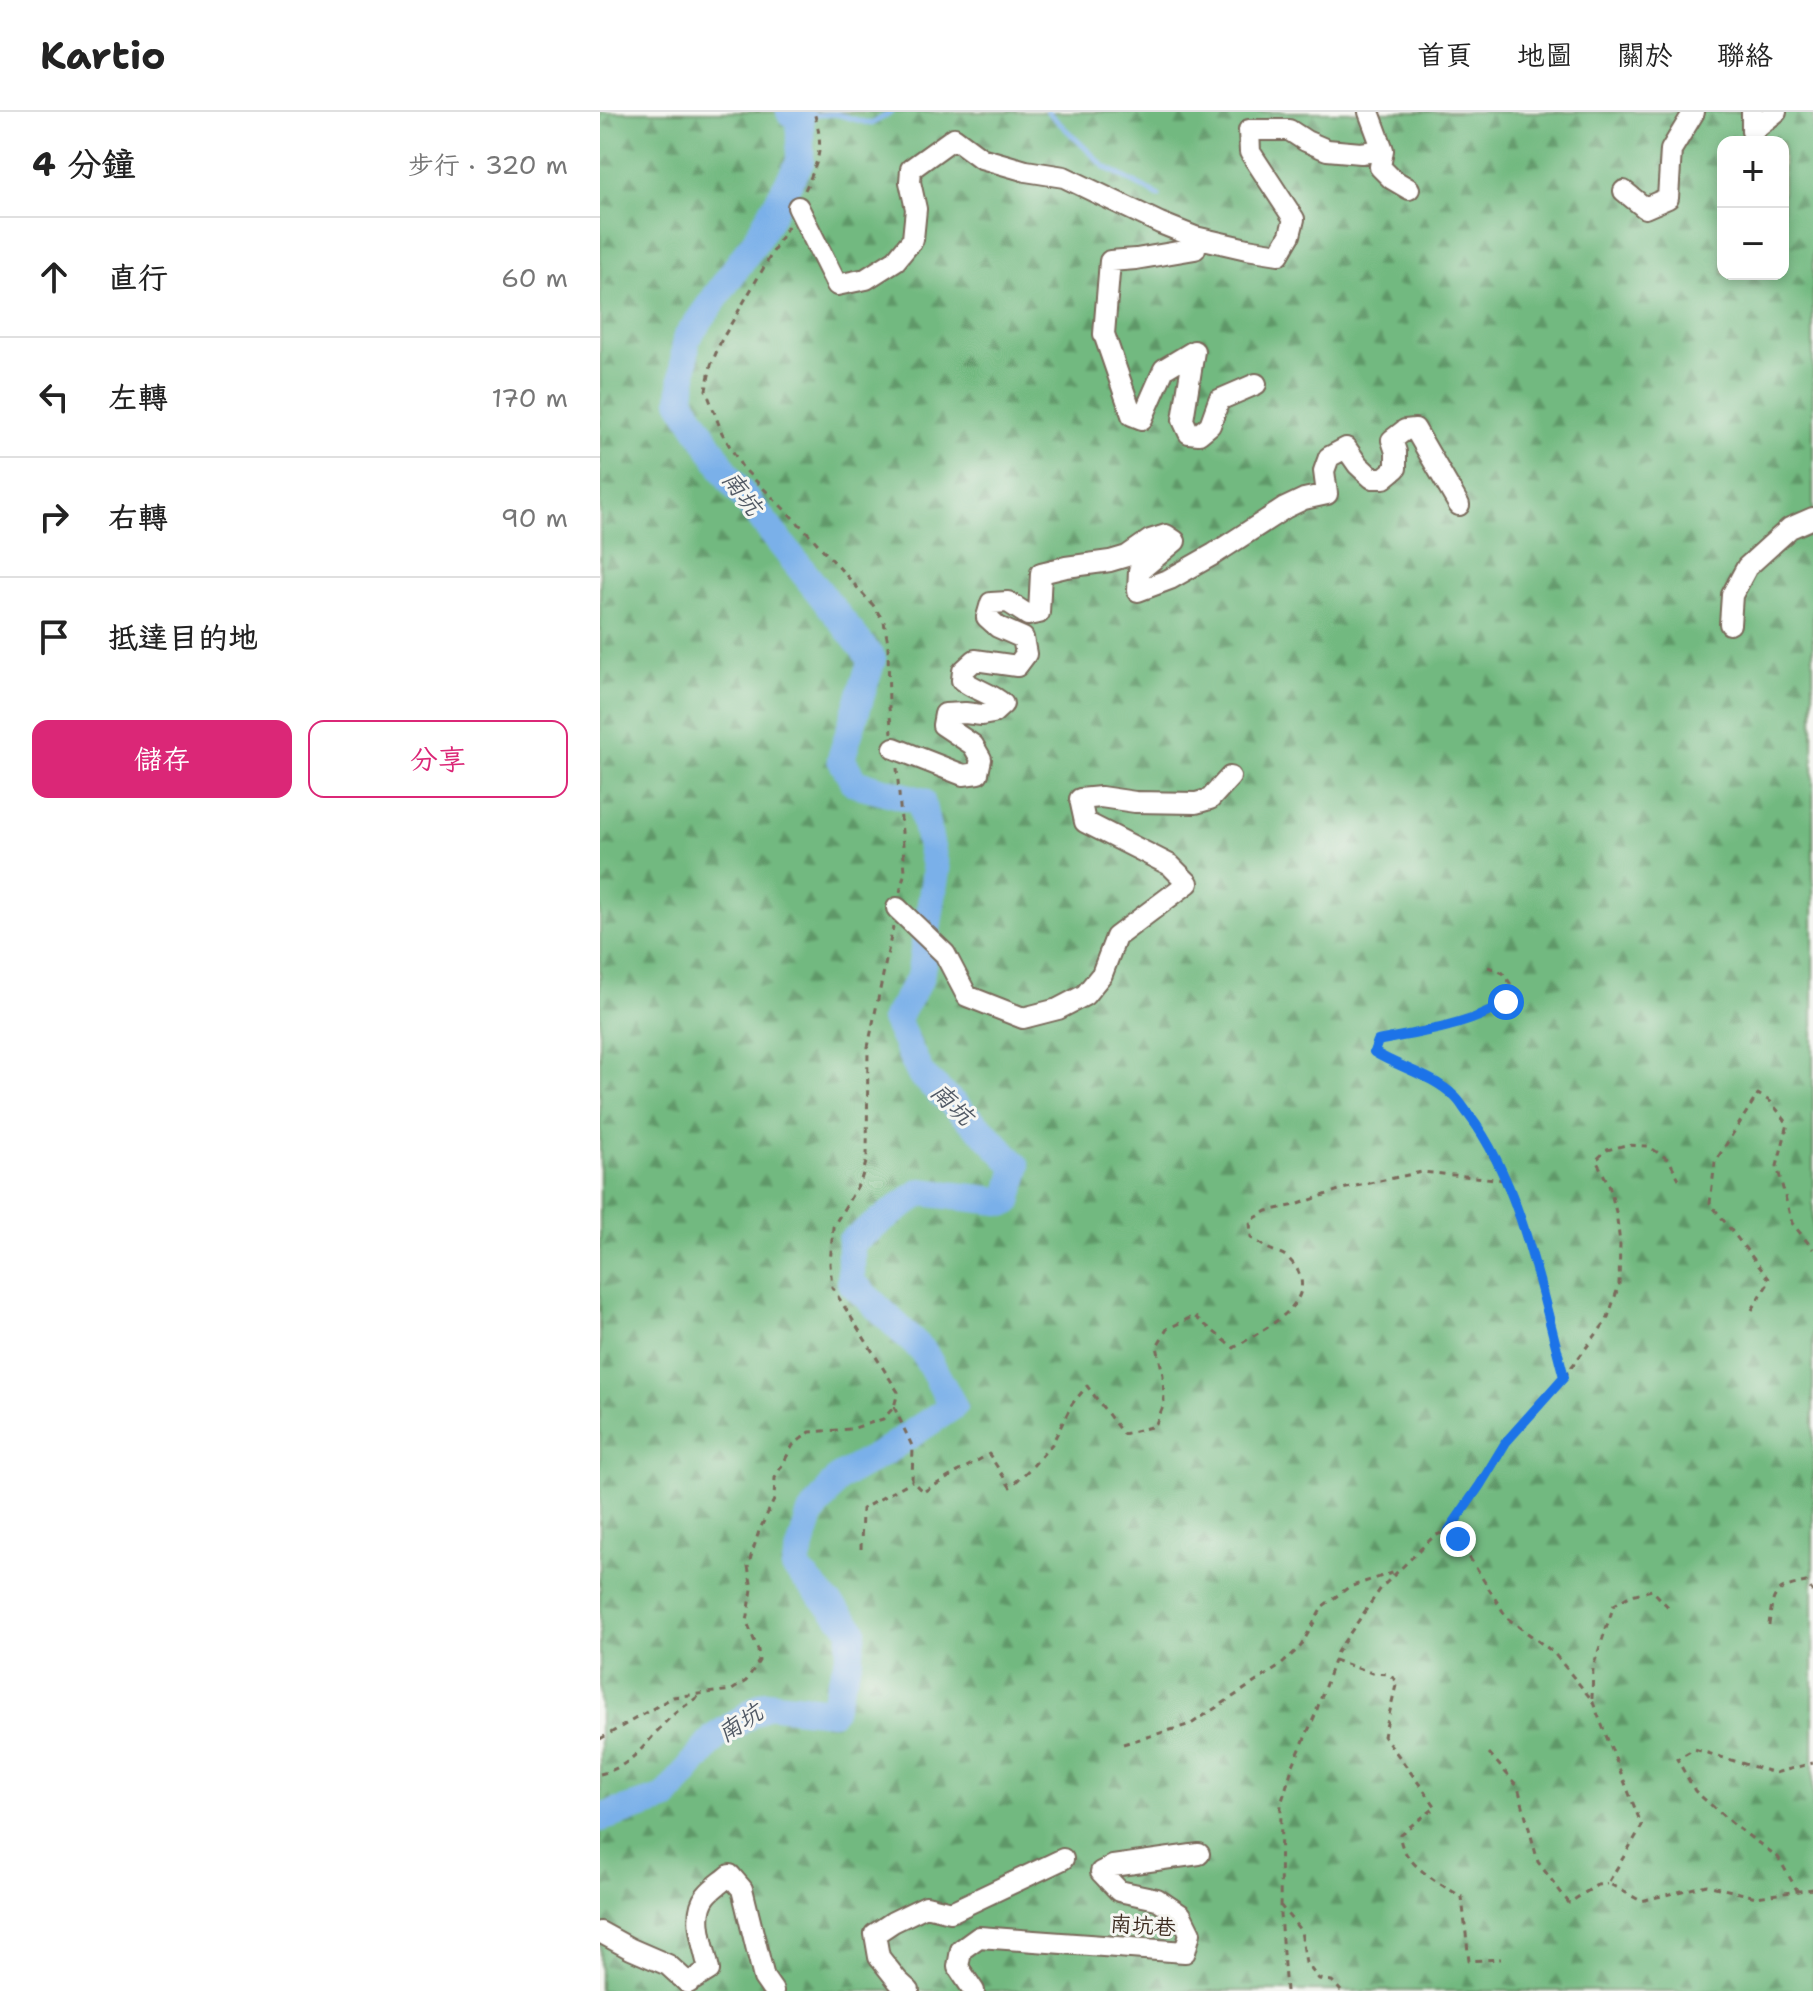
<!DOCTYPE html>
<html lang="zh-TW">
<meta charset="utf-8">
<style>
body{margin:0;font-family:"Shantell Sans","LXGW WenKai TC",sans-serif;background:#f2f2f2;color:#222}
.controls{position:absolute;right:24px;top:24px;display:grid;overflow:hidden;border-radius:16px;box-shadow:0 4px 12px #0003}
.controls button{width:72px;height:72px;display:grid;place-items:center;padding:0;border:0;border-bottom:2px solid #e0e0e0;background:#fff;color:#222;font:40px sans-serif}
.stop{position:absolute;width:24px;height:24px;margin:-18px;border:6px solid #1a73e8;border-radius:50%;background:#fff}
.stop.end{background:#1a73e8;border-color:#fff;box-shadow:0 2px 8px #0008}
.list{margin:0;padding:0;list-style:none}
h2{display:flex;justify-content:space-between;align-items:center;height:104px;margin:0;padding:0 32px;font-size:34px}
h2 small{font-size:26px;font-weight:400;color:#767676}
.list li{display:grid;grid-template-columns:52px 1fr auto;gap:24px;align-items:center;box-sizing:border-box;height:120px;padding:0 32px;border-top:2px solid #e0e0e0}
.list b{display:block;font-size:30px;white-space:nowrap}
.list em{font-size:26px;font-style:normal;color:#767676}
.actions{display:flex;gap:16px;padding:24px 32px}
.actions a{flex:1;padding:18px 0;border:2px solid #db2777;border-radius:16px;text-align:center;font-size:28px;color:#db2777}
.actions .main{background:#db2777;color:#fff}
.icon{flex:none;width:44px;height:44px;fill:none;stroke:currentColor;stroke-width:2;stroke-linecap:round;stroke-linejoin:round}
.map{position:relative;flex:none;width:1213px;height:1879px;overflow:hidden}
header{display:flex;align-items:center;gap:48px;box-sizing:border-box;height:112px;padding:0 40px;background:#fff;border-bottom:2px solid #e0e0e0}
header strong{font-size:38px}
nav{display:flex;gap:44px;margin-inline-start:auto;font-size:28px}
main{display:flex}
aside{flex:1;background:#fff}
.map>svg:first-child{display:block}
.forest{fill:url(#forest-firs);stroke:#56724f;stroke-width:2;fill-rule:evenodd}
.lines{fill:none;stroke-linecap:round;stroke-linejoin:round}
.stream{stroke:#7ab0e9;stroke-width:5}
.river{stroke:#7ab0e9;stroke-width:28}
.minor-casing{stroke:#7a6b5b;stroke-width:24}
.path{stroke:#7a6b5b;stroke-width:3;stroke-dasharray:6 6;stroke-linecap:butt}
.minor{stroke:#fff;stroke-width:20}
.route{stroke:#1a73e8;stroke-width:10}
.labels{text-anchor:middle;stroke-width:6;stroke-linejoin:round;paint-order:stroke}
.street-label{font-size:22px;fill:#3b2a1e;stroke:#f6f6f2}
.water-label{font-size:24px;font-style:italic;fill:#515965;stroke:#f6f6f2}
</style>
<header>
<strong>Kartio</strong>
<nav><a>首頁</a><a>地圖</a><a>關於</a><a>聯絡</a></nav>
</header>
<main>
<aside>
<h2>4 分鐘<small>步行 · 320 m</small></h2>
<ul class="list">
<li><svg class="icon" aria-label="ahead" viewBox="0 0 24 24"><path d="M12 20V5M6 11l6-6 6 6"/></svg><div><b>直行</b></div><em>60 m</em></li>
<li><svg class="icon" aria-label="left" viewBox="0 0 24 24"><path d="M17 20v-9H6M10 6l-5 5 5 5"/></svg><div><b>左轉</b></div><em>170 m</em></li>
<li><svg class="icon" aria-label="right" viewBox="0 0 24 24"><path d="M7 20v-9h11M14 6l5 5-5 5"/></svg><div><b>右轉</b></div><em>90 m</em></li>
<li><svg class="icon" aria-label="arrive" viewBox="0 0 24 24"><path d="M6 21V4h12l-3 4 3 4H6"/></svg><div><b>抵達目的地</b></div></li>
</ul>
<div class="actions"><a class="main">儲存</a><a>分享</a></div>
</aside>
<div class="map">
<svg width="1213" height="1879" viewBox="0 0 1213 1879">
<defs>
<pattern id="forest-firs" width="22" height="20" patternUnits="userSpaceOnUse" patternTransform="scale(2)"><rect width="22" height="20" fill="#72b980"/><path d="M5 1l3.5 6h-7zM16 11l3.5 6h-7z" fill="#5f9768"/></pattern>
</defs>
<rect width="100%" height="100%" fill="#f6f6f2"/>
<filter id="ink" filterUnits="userSpaceOnUse"><feTurbulence type="fractalNoise" baseFrequency=".0125" numOctaves="2"/><feDisplacementMap in="SourceGraphic" scale="16" xChannelSelector="R" yChannelSelector="G"/><feConvolveMatrix kernelMatrix="1 2 1 2 8 2 1 2 1" color-interpolation-filters="sRGB"/></filter>
<filter id="wash" filterUnits="userSpaceOnUse"><feTurbulence type="fractalNoise" baseFrequency=".006" numOctaves="4" result="noise"/><feDisplacementMap in="SourceGraphic" scale="32" xChannelSelector="R" yChannelSelector="G"/><feGaussianBlur stdDeviation="1.8" result="paint"/><feColorMatrix in="noise" values="0 0 0 0 0 0 0 0 0 0 0 0 0 0 0 0 0 1.4 0 .05"/><feComposite in="paint" operator="in"/></filter>
<g filter="url(#wash)">
<rect width="100%" height="100%" fill="#efe5cc"/>
<path class="forest" d="M 0,0 L 1213,0 L 1213,1879 L 0,1879 ZM 1123,30 L 1183,30 L 1183,162 L 1123,162 Z"/>
<g class="lines">
<path class="stream" d="M 448,0 L 505,55 L 559,84
M 200,4 L 236,2 L 271,12 L 292,0"/>
<path class="river" d="M 0,1706 L 65,1686 L 115,1625 L 166,1592 L 232,1599 L 249,1546 L 253,1518 L 195,1455 L 210,1404 L 238,1366 L 284,1340 L 353,1294 L 323,1239 L 251,1170 L 251,1130 L 321,1080 L 408,1090 L 417,1055 L 387,1023 L 321,963 L 295,907 L 320,866 L 336,759 L 321,689 L 255,671 L 241,647 L 272,547 L 130,367 L 81,288 L 86,227 L 158,125 L 200,50 L 200,4 L 190,0"/>
</g>
</g>
<g filter="url(#ink)">
<g class="lines">
<g class="minor-casing">
<path id="minor" d="M 1152,0 L 1152,19 L 1176,0
M 783,38 L 780,55 L 792,67 L 809,77
M 1024,79 L 1045,96 L 1068,86 L 1071,38 L 1094,0
M 198,95 L 237,173 L 266,167 L 296,148 L 313,127 L 316,97 L 310,70 L 311,57 L 354,26 L 381,46 L 426,59 L 464,65 L 560,111 L 595,125 L 647,137 L 679,142 L 690,123 L 694,107 L 650,40 L 649,18 L 689,18 L 706,29 L 727,38 L 761,41 L 783,38 L 769,0
M 595,125 L 595,137 L 536,147 L 510,149 L 504,222 L 532,303 L 542,307 L 564,257 L 594,239 L 583,308 L 589,321 L 599,322 L 610,313 L 619,288 L 656,272
M 1130,512 L 1132,483 L 1147,455 L 1190,416 L 1213,406
M 294,636 L 363,663 L 378,661 L 381,647 L 373,633 L 343,613 L 345,602 L 365,601 L 382,603 L 393,601 L 403,592 C 391,581 375,578 362,568 L 363,559 L 375,548 L 417,554 L 426,542 L 423,526 L 398,515 L 387,505 L 391,491 L 408,490 L 428,503 L 439,501 L 441,461 L 466,455 L 510,449 L 527,444 L 550,428 L 566,423 L 575,429 L 539,459 L 538,479 L 570,467 L 614,442 L 685,396 L 704,387 L 727,382 L 724,359 L 729,345 L 746,336 L 758,353 L 772,366 L 784,366 L 796,356 L 796,340 L 792,328 L 805,318 L 815,317 L 859,393
M 297,796 L 345,842 L 367,884 L 423,906 L 458,897 L 485,883 L 502,862 L 516,825 L 588,771 L 570,753 L 485,710 L 480,687 L 501,685 L 535,690 L 596,691 L 610,687 L 630,665
M 0,1820 L 31,1837 L 68,1853 L 88,1871 L 109,1858 C 105,1837 91,1803 106,1784 C 112,1776 122,1770 130,1763 L 142,1777 L 164,1866 L 173,1879
M 309,1879 L 298,1869 L 279,1845 L 275,1822 L 293,1810 L 326,1794 L 351,1800 L 463,1747
M 374,1879 L 358,1855 L 361,1838 L 379,1825 L 585,1840 L 590,1821 L 581,1803 L 557,1787 L 519,1779 L 501,1760 L 513,1754 L 599,1742"/>
</g>
<path class="path" d="M 205,78 C 220,45 224,35 214,0
M 188,114 L 121,229 L 111,253 L 106,278 L 122,321 L 142,355 L 207,420 L 273,493 L 284,510 L 288,531 L 289,596 L 292,621
M 297,656 L 305,759 L 300,780
M 888,855 L 903,861 L 914,877 C 910,883 907,888 902,893 C 876,913 811,921 778,929 L 774,940 C 800,957 832,963 854,984 C 860,989 864,997 869,1003 C 921,1072 942,1182 964,1265
M 1152,1198 L 1170,1168 L 1110,1091 L 1115,1050 L 1158,982 L 1171,990 L 1188,1012 L 1177,1054 L 1192,1111 L 1213,1137
M 294,1295 L 313,1336 L 312,1369 L 323,1380 L 389,1342 L 410,1375 L 432,1355 L 452,1332 L 472,1292 L 487,1274 L 523,1322 L 555,1314 L 564,1292 L 563,1263 L 557,1234 L 567,1217 L 594,1204 L 634,1236 C 663,1217 729,1188 689,1147 C 684,1141 674,1140 667,1136 C 662,1133 656,1129 651,1126 L 650,1109 L 667,1099 L 696,1093 L 742,1077 L 822,1060 L 906,1068
M 849,1418 L 880,1373 L 906,1330 L 964,1265 L 1007,1208 L 1019,1173 L 1020,1131 L 1016,1100 L 1009,1073 L 996,1048 L 1007,1038 L 1026,1033 L 1048,1034 L 1069,1048 L 1079,1067
M 261,1437 L 262,1397 L 312,1369
M 1169,1513 C 1173,1480 1173,1477 1206,1470 L 1213,1480
M 734,1548 L 772,1561 L 788,1562 L 797,1569 L 784,1624 L 836,1695 L 800,1722 C 799,1750 840,1772 862,1785 L 869,1849 L 901,1847
M 992,1587 L 993,1555 L 1014,1493 L 1031,1483 L 1052,1478 L 1072,1499
M 0,1627 L 73,1585 L 132,1578 L 146,1569 L 159,1549 L 158,1538 L 147,1510 L 152,1477 L 148,1454 L 159,1419 L 174,1388 L 175,1366 L 193,1333 L 210,1320 L 251,1317 L 283,1307 L 294,1295 L 298,1280 L 232,1175 L 230,1152 L 233,1115 L 261,1068 L 267,1047 L 268,935 L 293,815
M 523,1632 L 591,1612 L 680,1554 L 701,1534 L 723,1494 L 749,1475 L 795,1460
M 889,1641 L 918,1675 L 938,1750 L 969,1791 L 997,1773 L 1007,1772
M 0,1662 C 37,1653 47,1626 73,1603 C 81,1596 91,1590 99,1584
M 1198,1780 L 1178,1745 L 1135,1714 L 1095,1679 L 1077,1647 L 1094,1637 L 1175,1661 L 1213,1651
M 680,1793 L 701,1819 L 706,1851 L 719,1867 L 732,1869 L 741,1879
M 686,1879 L 680,1803 L 681,1692 L 693,1653 L 715,1603 L 737,1540 L 781,1476 L 834,1424 L 849,1418 L 858,1427 L 907,1506 L 953,1540 L 992,1588 L 1042,1714 L 1008,1771 L 1041,1789 L 1107,1773 L 1156,1785 L 1213,1777"/>
<use href="#minor" class="minor"/>
</g>
</g>
<g class="lines" filter="url(#ink)">
<path class="route" d="M 858,1427 L 849,1418 L 880,1373 L 906,1330 L 964,1265 C 942,1183 921,1071 869,1003 C 864,997 860,989 854,984 C 832,963 800,956 774,940 L 778,929 C 819,920 871,914 906,890"/>
</g>
<g class="labels">
<g class="street-label">
<text transform="translate(543 1813) rotate(4)" y="8">南坑巷</text>
</g>
<g class="water-label">
<text transform="translate(142 381) rotate(53)" y="8">南坑</text>
<text transform="translate(352 992) rotate(44)" y="8">南坑</text>
<text transform="translate(140 1611) rotate(-33)" y="8">南坑</text>
</g>
</g>
</svg>
<div class="controls">
<button>+</button>
<button>−</button>
</div>
<div class="stop" style="left:906px;top:890px"></div>
<div class="stop end" style="left:858px;top:1427px"></div>
</div>
</main>
